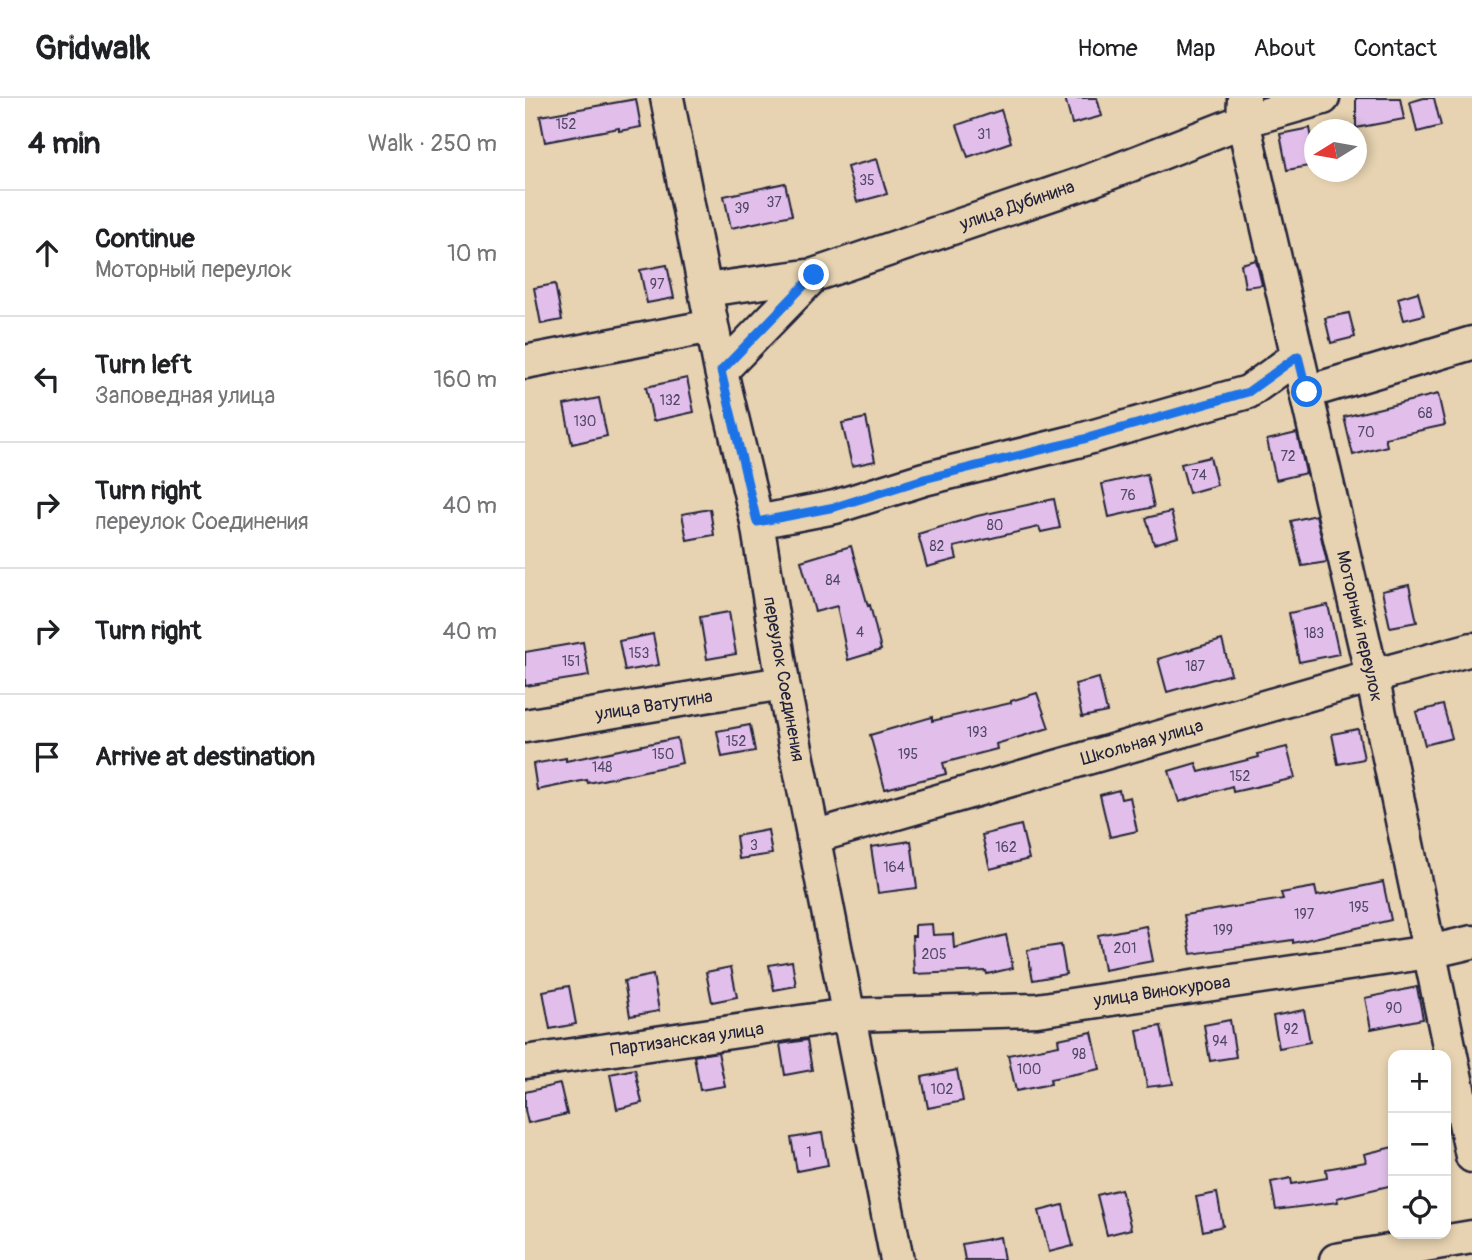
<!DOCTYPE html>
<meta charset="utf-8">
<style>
body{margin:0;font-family:Pangolin,sans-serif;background:#f6f6f6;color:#202124}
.controls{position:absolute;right:21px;bottom:21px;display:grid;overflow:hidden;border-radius:14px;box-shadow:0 4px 10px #0003}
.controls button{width:63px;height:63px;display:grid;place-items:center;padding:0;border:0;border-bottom:2px solid #e0e0e0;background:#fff;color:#202124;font:35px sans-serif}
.compass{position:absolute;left:779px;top:21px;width:63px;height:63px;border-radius:50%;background:#fff;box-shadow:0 4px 10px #0003;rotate:259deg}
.stop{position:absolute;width:21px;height:21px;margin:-16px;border:5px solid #1a73e8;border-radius:50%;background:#fff}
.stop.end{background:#1a73e8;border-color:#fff;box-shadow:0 2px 7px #0008}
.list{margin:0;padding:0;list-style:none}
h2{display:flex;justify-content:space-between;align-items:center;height:91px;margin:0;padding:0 28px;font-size:30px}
h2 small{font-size:23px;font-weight:400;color:#757577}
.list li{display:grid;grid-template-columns:46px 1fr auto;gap:21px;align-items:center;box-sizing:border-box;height:126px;padding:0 28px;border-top:2px solid #e0e0e0}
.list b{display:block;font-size:26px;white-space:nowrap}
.list p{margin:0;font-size:23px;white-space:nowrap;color:#757577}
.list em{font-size:23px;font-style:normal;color:#757577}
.icon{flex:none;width:38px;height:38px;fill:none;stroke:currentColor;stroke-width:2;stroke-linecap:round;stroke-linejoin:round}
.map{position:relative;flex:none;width:947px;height:1162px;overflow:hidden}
header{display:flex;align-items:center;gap:42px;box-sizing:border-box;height:98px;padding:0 35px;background:#fff;border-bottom:2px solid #e0e0e0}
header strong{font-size:33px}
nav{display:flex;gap:38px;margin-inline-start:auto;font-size:24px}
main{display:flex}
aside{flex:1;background:#fff}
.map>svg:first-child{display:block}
.building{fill:#e1bfea;stroke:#22223b;stroke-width:2}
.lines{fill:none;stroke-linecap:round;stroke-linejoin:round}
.minor-casing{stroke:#22223b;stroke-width:37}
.minor{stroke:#e7d3b1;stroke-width:32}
.route{stroke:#1a73e8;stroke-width:9}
.labels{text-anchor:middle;stroke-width:6;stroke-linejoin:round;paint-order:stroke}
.number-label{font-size:14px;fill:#524967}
.street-label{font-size:18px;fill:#22223b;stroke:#e7d3b1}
</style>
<header>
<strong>Gridwalk</strong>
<nav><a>Home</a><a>Map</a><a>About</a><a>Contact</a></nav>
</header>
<main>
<aside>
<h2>4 min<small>Walk · 250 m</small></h2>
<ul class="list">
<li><svg class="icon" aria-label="ahead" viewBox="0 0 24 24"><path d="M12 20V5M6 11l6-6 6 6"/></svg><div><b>Continue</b><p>Моторный переулок</p></div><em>10 m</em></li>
<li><svg class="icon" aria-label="left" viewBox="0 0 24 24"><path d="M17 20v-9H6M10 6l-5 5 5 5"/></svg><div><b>Turn left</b><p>Заповедная улица</p></div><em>160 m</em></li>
<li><svg class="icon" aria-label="right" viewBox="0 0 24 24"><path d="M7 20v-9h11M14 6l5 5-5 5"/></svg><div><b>Turn right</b><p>переулок Соединения</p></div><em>40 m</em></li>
<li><svg class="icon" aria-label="right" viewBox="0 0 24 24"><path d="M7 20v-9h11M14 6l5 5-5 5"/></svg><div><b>Turn right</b></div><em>40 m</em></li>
<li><svg class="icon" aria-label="arrive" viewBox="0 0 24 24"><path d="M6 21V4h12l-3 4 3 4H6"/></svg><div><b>Arrive at destination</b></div></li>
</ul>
</aside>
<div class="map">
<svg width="947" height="1162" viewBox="0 0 947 1162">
<rect width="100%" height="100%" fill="#e7d3b1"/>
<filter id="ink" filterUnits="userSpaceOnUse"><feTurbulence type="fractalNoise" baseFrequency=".0143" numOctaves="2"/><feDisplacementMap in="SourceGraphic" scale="14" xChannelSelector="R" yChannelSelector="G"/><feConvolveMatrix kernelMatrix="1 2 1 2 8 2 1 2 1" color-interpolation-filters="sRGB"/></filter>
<g filter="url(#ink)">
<path class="building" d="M 540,0 L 572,0 L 577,18 L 547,26 Z
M 831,0 L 875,0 L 879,21 L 831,30 Z
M 899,0 L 909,0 L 916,28 L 892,34 L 885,4 Z
M 111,1 L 116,29 L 94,33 L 94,30 L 20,44 L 15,18 Z
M 476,12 L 486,44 L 443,59 L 432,27 Z
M 785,30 L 789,51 L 789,67 L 762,72 L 755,36 Z
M 352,61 L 362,96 L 332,104 L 322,69 Z
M 260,85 L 267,117 L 206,130 L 199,98 Z
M 731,162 L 737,187 L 720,189 L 716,166 Z
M 142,167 L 149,200 L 122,205 L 115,172 Z
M 30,186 L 37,222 L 16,226 L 9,190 Z
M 893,194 L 899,217 L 879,222 L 873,200 Z
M 824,215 L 830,239 L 806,245 L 800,220 Z
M 162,280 L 169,314 L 128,323 L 121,289 Z
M 913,296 L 920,327 L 860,340 L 862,348 L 828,357 L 819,319 Z
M 74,300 L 82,338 L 47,346 L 39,307 Z
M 341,320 L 350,363 L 327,368 L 317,325 Z
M 772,335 L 781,375 L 751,382 L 742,342 Z
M 685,359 L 692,387 L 664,395 L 656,366 Z
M 622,376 L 629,409 L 584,419 L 577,386 Z
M 529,401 L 535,430 L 516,434 L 514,429 L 429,449 L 432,461 L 402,469 L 393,436 L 452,418 Z
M 185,411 L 189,437 L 162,442 L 157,416 Z
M 646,414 L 653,439 L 629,446 L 621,420 Z
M 791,417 L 802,464 L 777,468 L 766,423 Z
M 326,448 L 343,508 L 345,507 L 356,552 L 323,562 L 312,508 L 290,514 L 276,463 Z
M 884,487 L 892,524 L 865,529 L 857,493 Z
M 803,507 L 814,556 L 774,564 L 764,515 Z
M 204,514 L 211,556 L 182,561 L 175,519 Z
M 128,536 L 134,567 L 100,573 L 94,543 Z
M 697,542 L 706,576 L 642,594 L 633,561 Z
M 58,544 L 64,578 L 0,588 L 0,554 Z
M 574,580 L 582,614 L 557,619 L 550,586 Z
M 512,595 L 524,630 L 471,646 L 472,651 L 418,665 L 421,676 L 360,691 L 345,637 L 407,619 L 407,623 L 486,605 L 486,603 Z
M 918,607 L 927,640 L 900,647 L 891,614 Z
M 225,627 L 230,653 L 197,659 L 192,633 Z
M 833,631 L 839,661 L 813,666 L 807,636 Z
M 152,640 L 157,665 L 63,685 L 62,682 L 12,692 L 8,666 L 41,660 L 41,663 Z
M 762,649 L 770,680 L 708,694 L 707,688 L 654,704 L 644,673 L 671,665 L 674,674 L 734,659 L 733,656 Z
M 594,692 L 596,701 L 605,699 L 612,733 L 585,739 L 575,697 Z
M 496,727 L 504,761 L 465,771 L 457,737 Z
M 243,732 L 247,756 L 214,761 L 211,738 Z
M 386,743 L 392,790 L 353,795 L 346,749 Z
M 858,784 L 866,822 L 768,845 L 768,842 L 666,856 L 659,817 L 758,801 L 756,795 L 790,789 L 792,798 Z
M 407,826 L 408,837 L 428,836 L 429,850 L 481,837 L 488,870 L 462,876 L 461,873 L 389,876 L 387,838 L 390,838 L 390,827 Z
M 621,828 L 628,863 L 579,872 L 573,837 Z
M 536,847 L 541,876 L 508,882 L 502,852 Z
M 267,863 L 271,888 L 249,892 L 244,867 Z
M 206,869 L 212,899 L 187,904 L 181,874 Z
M 128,877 L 134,913 L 105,918 L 99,883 Z
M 44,888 L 51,926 L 25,931 L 18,893 Z
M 892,889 L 898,921 L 846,931 L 840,900 Z
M 779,912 L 785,944 L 754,950 L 748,918 Z
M 705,922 L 711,959 L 685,963 L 679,927 Z
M 636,928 L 648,986 L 622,989 L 612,932 Z
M 567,934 L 575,971 L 525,981 L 526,986 L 491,993 L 483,957 L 534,947 L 533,941 Z
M 282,942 L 287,972 L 260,977 L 255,946 Z
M 193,954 L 200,988 L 175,992 L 169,958 Z
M 110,971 L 117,1005 L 92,1011 L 85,976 Z
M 432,972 L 438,1003 L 403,1010 L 397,979 Z
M 35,986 L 42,1016 L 3,1025 L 0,1012 L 0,994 Z
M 297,1035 L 303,1067 L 272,1073 L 266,1040 Z
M 868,1049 L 868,1087 L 812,1100 L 813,1104 L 751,1112 L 746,1084 L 766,1080 L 767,1086 L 802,1080 L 801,1071 L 841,1064 L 839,1056 Z
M 596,1091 L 606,1131 L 582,1137 L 572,1097 Z
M 692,1095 L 698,1128 L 678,1133 L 671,1099 Z
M 538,1107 L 548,1148 L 524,1154 L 514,1113 Z
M 475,1139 L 479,1162 L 440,1162 L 437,1146 Z"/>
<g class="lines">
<g class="minor-casing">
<path id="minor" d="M 142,0 L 196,273 L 232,424 L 258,585 L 372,1162
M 719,0 L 718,23 L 847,578 L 947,1058
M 180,192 L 289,177 L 559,85 L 718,23 L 798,0
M 0,264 L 187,228
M 196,273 L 289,177
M 782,294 L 947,245
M 232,424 L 310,409 L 399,381 L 552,343 L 723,294 L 773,258
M 0,628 L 258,585
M 288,739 L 847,578 L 947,551
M 0,964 L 323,917 L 512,912 L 904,854 L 947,844
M 811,1162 L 947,1139"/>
</g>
<use href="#minor" class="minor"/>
</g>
</g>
<g class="lines" filter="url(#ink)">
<path class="route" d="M 289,177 L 196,273 L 232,424 L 310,409 L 399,381 L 552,343 L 723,294 L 773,258 L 782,294"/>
</g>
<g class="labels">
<g class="number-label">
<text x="41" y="31">152</text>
<text x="459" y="41">31</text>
<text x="342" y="87">35</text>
<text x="249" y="109">37</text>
<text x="217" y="115">39</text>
<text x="132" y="191">97</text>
<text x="145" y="307">132</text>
<text x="900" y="320">68</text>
<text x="60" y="328">130</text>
<text x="841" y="339">70</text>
<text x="763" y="363">72</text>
<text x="674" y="382">74</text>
<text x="603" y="402">76</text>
<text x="470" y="432">80</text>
<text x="412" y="453">82</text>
<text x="308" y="487">84</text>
<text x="335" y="539">4</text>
<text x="789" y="540">183</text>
<text x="114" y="560">153</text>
<text x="46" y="568">151</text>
<text x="670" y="573">187</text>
<text x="452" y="639">193</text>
<text x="211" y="648">152</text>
<text x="138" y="661">150</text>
<text x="383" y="661">195</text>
<text x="77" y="674">148</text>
<text x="715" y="683">152</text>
<text x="229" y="752">3</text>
<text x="481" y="754">162</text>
<text x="369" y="774">164</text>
<text x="834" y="814">195</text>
<text x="779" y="821">197</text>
<text x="698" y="837">199</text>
<text x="600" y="855">201</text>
<text x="409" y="861">205</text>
<text x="869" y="915">90</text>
<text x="766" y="936">92</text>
<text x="695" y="948">94</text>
<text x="554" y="961">98</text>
<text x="504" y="976">100</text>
<text x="417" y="996">102</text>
<text x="284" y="1059">1</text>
</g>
<g class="street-label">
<text transform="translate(492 107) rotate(-19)" y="6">улица Дубинина</text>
<text transform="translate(835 528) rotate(77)" y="6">Моторный переулок</text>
<text transform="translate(259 581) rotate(80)" y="6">переулок Соединения</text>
<text transform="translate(129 607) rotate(-9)" y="6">улица Ватутина</text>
<text transform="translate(617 644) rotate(-16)" y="6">Школьная улица</text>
<text transform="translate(637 893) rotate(-8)" y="6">улица Винокурова</text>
<text transform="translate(162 941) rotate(-8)" y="6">Партизанская улица</text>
</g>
</g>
</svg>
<div class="controls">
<button>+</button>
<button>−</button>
<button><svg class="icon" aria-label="locate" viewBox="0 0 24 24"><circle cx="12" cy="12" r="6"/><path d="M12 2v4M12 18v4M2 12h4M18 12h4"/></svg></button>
</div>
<svg class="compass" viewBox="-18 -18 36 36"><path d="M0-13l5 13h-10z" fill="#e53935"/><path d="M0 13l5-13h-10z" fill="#757577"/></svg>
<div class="stop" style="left:782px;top:294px"></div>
<div class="stop end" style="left:289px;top:177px"></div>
</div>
</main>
